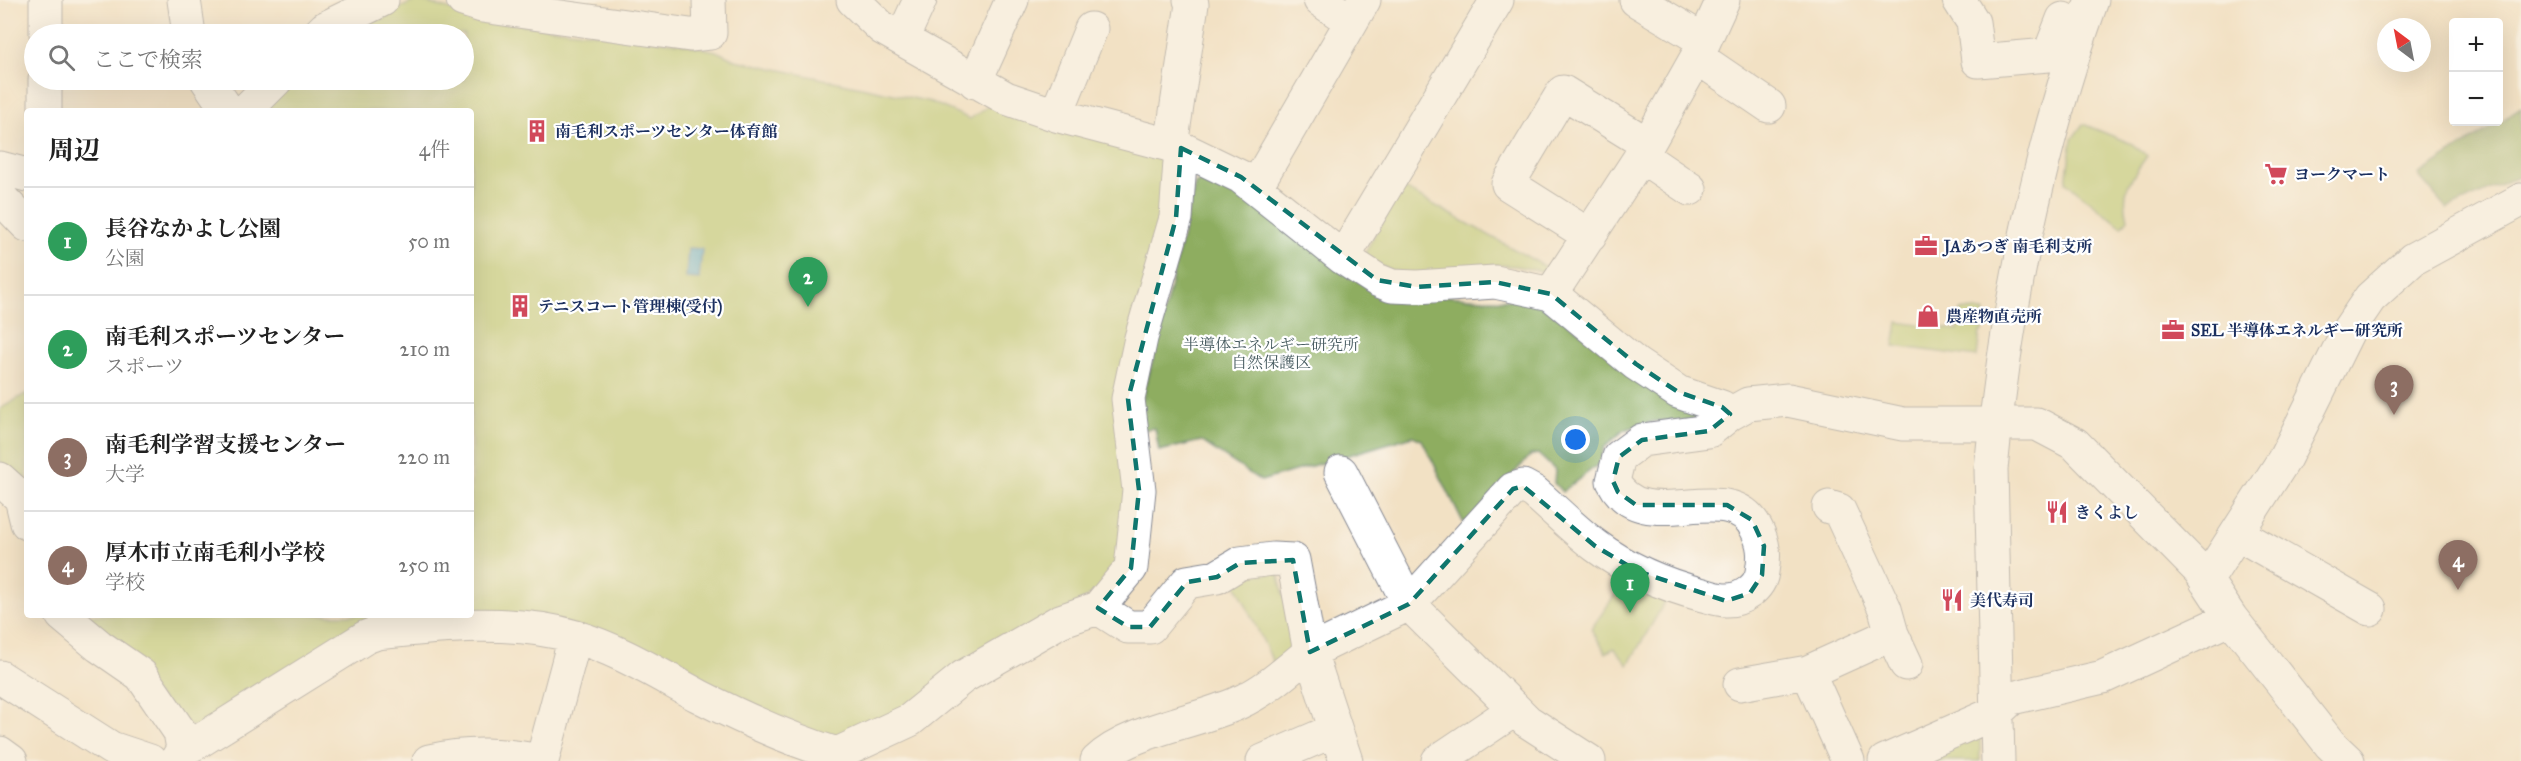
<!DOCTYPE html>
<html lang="ja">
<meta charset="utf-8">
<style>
body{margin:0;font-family:"IM FELL Great Primer","Noto Serif JP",serif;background:#f6f6f6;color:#222}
.controls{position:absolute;right:18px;top:18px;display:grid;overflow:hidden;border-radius:6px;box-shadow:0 6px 24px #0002}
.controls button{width:54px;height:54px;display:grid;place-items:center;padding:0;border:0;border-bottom:2px solid #e0e0e0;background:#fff;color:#222;font:30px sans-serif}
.compass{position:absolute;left:2377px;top:18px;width:54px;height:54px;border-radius:50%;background:#fff;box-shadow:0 6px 24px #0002;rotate:328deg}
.you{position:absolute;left:1576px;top:440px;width:21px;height:21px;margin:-15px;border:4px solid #fff;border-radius:50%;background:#1a73e8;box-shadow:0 0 0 9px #1a73e833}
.badge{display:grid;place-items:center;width:39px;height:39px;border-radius:50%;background:#d1495b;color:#fff;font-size:20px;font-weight:700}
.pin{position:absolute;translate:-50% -50px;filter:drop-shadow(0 2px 3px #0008)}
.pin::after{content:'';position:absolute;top:32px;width:21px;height:18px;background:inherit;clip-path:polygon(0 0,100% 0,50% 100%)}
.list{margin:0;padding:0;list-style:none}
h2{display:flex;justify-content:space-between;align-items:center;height:78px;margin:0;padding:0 24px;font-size:26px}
h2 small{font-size:20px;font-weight:400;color:#767676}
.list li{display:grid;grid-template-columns:39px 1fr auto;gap:18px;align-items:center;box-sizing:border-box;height:108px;padding:0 24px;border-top:2px solid #e0e0e0}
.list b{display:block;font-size:22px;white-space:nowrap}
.list p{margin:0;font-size:20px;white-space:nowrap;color:#767676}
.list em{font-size:20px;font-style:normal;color:#767676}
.icon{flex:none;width:33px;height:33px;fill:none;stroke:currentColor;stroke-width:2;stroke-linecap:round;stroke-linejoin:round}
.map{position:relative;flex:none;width:2521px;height:761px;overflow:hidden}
.search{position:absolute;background:#fff;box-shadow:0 6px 24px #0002;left:24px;top:24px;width:450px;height:66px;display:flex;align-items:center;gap:15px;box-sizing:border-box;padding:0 21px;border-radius:33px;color:#767676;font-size:22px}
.panel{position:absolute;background:#fff;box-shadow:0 6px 24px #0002;left:24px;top:108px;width:450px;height:510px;border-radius:6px}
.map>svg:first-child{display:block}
.green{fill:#b3c96d;stroke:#677c66;stroke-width:1.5}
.forest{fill:#8ead60;stroke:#546e5f;stroke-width:1.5}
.water{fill:#55add2;stroke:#386e98;stroke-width:1.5}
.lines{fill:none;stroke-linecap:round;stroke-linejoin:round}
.minor-casing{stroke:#868891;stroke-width:35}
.minor{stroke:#fff;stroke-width:33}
.marked{fill:none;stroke:#0f766e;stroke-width:4.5;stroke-dasharray:12 8;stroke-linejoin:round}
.labels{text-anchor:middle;stroke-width:4.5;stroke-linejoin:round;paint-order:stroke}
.poi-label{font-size:16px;font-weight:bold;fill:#1b2f5e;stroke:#fff;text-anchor:start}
.park-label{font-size:16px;fill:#495d62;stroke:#fff}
</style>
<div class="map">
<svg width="2521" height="761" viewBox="0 0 2521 761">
<rect width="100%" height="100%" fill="#fff"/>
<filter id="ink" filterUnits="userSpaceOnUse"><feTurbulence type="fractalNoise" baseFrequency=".0167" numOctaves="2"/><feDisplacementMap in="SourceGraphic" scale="12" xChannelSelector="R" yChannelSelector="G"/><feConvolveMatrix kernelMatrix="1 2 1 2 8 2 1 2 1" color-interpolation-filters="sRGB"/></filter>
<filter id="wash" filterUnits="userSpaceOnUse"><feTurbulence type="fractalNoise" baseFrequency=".008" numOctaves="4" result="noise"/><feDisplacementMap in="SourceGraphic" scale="24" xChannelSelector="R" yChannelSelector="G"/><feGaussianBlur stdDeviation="1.35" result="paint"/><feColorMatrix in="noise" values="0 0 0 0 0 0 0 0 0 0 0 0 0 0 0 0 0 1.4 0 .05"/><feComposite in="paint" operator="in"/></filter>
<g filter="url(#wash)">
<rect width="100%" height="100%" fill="#f2e1c4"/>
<path class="green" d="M 417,0 L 490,21 L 679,43 L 716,51 L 735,60 L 931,102 L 970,119 L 991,104 L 1156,154 L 1161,161 L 1169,219 L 1131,494 L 1111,582 L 906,712 L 839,743 L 635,653 L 430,615 L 203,730 L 186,724 L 76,615 L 471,615 L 471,111 L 264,111 L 292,80 L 464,80 L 464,34 L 343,34 Z
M 2083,124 L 2132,144 L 2147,156 C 2131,179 2120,189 2128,219 L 2122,227 L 2066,182 L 2072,139 Z
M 1400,186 L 1548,268 L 1545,272 L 1515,266 L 1495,265 L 1409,277 L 1362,259 Z
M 1961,310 L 1985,311 L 1983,332 L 1980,332 L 1977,357 L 1894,346 L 1898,322 L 1958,330 Z
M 27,393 L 27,487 L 0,461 L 0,409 Z
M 1278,573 L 1297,644 L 1276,668 L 1232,576 Z
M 1627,578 L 1668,597 L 1628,665 L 1614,648 L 1606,653 L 1591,629 Z
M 1980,735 L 1980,761 L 1908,761 Z"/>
<path class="forest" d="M 2521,108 L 2521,175 L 2447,209 L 2418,175 Z
M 1204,178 L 1225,183 L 1380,291 L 1483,299 L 1525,300 L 1544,307 L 1704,416 L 1702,421 L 1656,421 L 1624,430 L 1604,448 L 1600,463 L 1562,492 L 1554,483 L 1555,470 L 1538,454 L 1531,455 L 1469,521 L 1463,522 L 1422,440 L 1413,436 L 1261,481 L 1201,441 L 1159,451 L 1155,428 L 1143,430 L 1140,413 L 1195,184 Z"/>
<path class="water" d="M 688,248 L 702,249 L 699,279 L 686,278 Z"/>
</g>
<g filter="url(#ink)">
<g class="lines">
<g class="minor-casing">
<path id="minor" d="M 184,0 L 189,34
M 463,0 L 482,6 L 690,35 L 710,33 L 709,0
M 853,0 L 882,28 L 1006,98 L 1056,115 L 1181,148 L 1241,177 L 1343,258 L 1377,280 L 1392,286 L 1417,287 L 1495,282 L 1551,294 L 1636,364 L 1678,392 L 1722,407 L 1730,414 L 1748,404 L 1788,400 L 1903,424 L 2037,424 L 2075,444 L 2200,571 L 2231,618 L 2330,744 L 2348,761
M 1320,0 L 1351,21
M 1636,0 L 1703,40
M 1959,0 L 1973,22 L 1978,61 L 2049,55 L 2063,19
M 46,34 L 46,0
M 319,34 L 325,28 L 382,0
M 902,39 L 920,0
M 1697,57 L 1769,106
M 207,80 L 228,111
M 975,82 L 1012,0
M 45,111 L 45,80
M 245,111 L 276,80
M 1056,115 L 1091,29
M 1171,146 L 1192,4 L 1190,0
M 1641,156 L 1690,189
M 0,168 L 27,175
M 1255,188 L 1364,0
M 0,197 L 27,225
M 1590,236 L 1508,184 L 1563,92 L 1647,144
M 1343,258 L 1497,0
M 1551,294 L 1641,156 L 1697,57 L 1723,0
M 1341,472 L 1409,604 L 1513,489 L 1523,486 L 1534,492 C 1554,509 1574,530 1596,546 C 1628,570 1665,585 1703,595 C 1710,597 1719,600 1725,600 C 1741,601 1760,588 1762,572 C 1765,555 1764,543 1756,528 C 1729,474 1642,540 1613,481 L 1619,457 L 1642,440 L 1709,431 L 1730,414
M 0,479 L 21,498 L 27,523
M 1829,507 L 1839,510 L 1885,609 L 1892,634 L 1906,664
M 2238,534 L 2370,609
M 2206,581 L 2285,458 L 2349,329 L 2370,298 L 2413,259 L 2521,200
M 62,615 L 99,646 L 141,675 L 180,732 L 183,749
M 1808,672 L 1848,761
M 0,677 L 111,748 L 150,761
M 1740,684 L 1808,672 L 1892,634
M 0,753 L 11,761
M 176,761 L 183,749 L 198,742 L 366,637 L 377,633 C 441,626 513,618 576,637 C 620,650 659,675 699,696 C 744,719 788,739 837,754 L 910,720 L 963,677 L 1060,621 L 1098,608 L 1131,568 L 1139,490 L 1128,399 L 1141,338 L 1176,218 L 1181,148
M 429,761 C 469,752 502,754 542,761
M 542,761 L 575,637
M 1097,761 C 1129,730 1197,722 1238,703 C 1265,691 1287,671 1310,652 L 1293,560 L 1273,559 L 1240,563 L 1217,577 L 1187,582 L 1150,627 L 1128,627 L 1098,608
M 1263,761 L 1335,730
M 1346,761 L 1310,652 L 1409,604 L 1527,721 L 1589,761
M 1438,761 L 1514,710
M 1885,761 L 1997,712 L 2012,698 L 2103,677 L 2231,618
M 1998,761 L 1991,469 C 2005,312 2039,148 2092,0"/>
</g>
<use href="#minor" class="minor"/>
</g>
</g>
<path d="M0 0H2521V761H0ZM 1181,148 L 1241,177 L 1377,280 L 1417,287 L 1495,282 L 1551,294 L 1636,364 L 1678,392 L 1722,407 L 1730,414 L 1709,431 L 1642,440 L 1619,457 L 1613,481 L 1618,492 L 1636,505 L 1727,505 L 1752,520 L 1764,546 L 1762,575 L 1750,593 L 1726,601 L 1637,571 L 1595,546 L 1523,486 L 1513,489 L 1409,604 L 1310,652 L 1293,560 L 1240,563 L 1217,577 L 1187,582 L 1150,627 L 1128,627 L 1098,608 L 1131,568 L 1139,490 L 1128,399 L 1176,218 Z" fill="#f2e1c4" fill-opacity=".55" fill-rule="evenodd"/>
<path class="marked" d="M 1181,148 L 1241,177 L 1377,280 L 1417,287 L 1495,282 L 1551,294 L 1636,364 L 1678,392 L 1722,407 L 1730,414 L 1709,431 L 1642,440 L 1619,457 L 1613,481 L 1618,492 L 1636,505 L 1727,505 L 1752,520 L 1764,546 L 1762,575 L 1750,593 L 1726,601 L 1637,571 L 1595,546 L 1523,486 L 1513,489 L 1409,604 L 1310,652 L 1293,560 L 1240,563 L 1217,577 L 1187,582 L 1150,627 L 1128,627 L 1098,608 L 1131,568 L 1139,490 L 1128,399 L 1176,218 Z"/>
<defs>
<g id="building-bare" transform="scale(1.8)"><path d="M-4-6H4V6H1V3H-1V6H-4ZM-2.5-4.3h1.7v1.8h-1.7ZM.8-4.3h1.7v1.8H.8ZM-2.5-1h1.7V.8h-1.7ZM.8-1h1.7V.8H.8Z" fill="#d1495b" stroke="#fff" stroke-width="2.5" paint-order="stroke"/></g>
<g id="supermarket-bare" transform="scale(1.8)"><path d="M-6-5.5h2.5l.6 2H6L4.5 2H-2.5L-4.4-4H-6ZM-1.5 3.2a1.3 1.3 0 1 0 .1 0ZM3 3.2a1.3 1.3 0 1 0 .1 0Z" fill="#d1495b" stroke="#fff" stroke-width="2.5" paint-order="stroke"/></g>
<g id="office-bare" transform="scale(1.8)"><path d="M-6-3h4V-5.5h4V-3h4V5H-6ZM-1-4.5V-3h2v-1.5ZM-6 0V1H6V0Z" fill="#d1495b" stroke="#fff" stroke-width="2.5" paint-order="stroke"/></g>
<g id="shop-bare" transform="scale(1.8)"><path d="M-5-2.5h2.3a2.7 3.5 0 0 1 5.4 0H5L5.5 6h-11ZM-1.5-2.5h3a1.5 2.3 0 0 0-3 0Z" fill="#d1495b" stroke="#fff" stroke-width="2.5" paint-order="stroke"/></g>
<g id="restaurant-bare" transform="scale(1.8)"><path d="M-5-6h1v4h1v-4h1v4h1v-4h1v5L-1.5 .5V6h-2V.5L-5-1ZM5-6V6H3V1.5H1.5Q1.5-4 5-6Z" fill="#d1495b" stroke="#fff" stroke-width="2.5" paint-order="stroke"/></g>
</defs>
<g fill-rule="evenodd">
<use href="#building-bare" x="537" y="131"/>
<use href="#supermarket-bare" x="2276" y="174"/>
<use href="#office-bare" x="1926" y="246"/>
<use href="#building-bare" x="520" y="306"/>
<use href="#shop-bare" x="1928" y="316"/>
<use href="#office-bare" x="2173" y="330"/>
<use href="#restaurant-bare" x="2057" y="512"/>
<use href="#restaurant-bare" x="1952" y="600"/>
</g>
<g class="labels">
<g class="poi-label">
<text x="555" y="137">南毛利スポーツセンター体育館</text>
<text x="2294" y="180">ヨークマート</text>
<text x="1944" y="252">JAあつぎ 南毛利支所</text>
<text x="538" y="312">テニスコート管理棟(受付)</text>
<text x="1946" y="322">農産物直売所</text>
<text x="2191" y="336">SEL 半導体エネルギー研究所</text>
<text x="2075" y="518">きくよし</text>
<text x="1970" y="606">美代寿司</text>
</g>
<g class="park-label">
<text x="1271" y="350">半導体エネルギー研究所<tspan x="1271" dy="18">自然保護区</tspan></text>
</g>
</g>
</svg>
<div class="controls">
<button>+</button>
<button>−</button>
</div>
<svg class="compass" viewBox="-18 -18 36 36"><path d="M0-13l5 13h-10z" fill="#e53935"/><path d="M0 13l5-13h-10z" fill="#767676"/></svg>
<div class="you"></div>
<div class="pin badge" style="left:1630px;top:613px;background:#2e9e5b">1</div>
<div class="pin badge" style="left:808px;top:307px;background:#2e9e5b">2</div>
<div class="pin badge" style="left:2394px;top:415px;background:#8d6e63">3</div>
<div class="pin badge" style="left:2458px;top:590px;background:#8d6e63">4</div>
<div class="search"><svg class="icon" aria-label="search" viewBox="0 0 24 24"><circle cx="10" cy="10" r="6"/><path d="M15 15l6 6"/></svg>ここで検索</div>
<section class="panel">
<h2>周辺<small>4件</small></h2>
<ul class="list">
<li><span class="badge" style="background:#2e9e5b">1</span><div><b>長谷なかよし公園</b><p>公園</p></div><em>50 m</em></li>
<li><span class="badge" style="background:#2e9e5b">2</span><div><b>南毛利スポーツセンター</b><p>スポーツ</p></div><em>210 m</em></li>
<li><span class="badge" style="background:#8d6e63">3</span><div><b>南毛利学習支援センター</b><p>大学</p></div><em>220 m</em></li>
<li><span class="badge" style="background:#8d6e63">4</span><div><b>厚木市立南毛利小学校</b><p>学校</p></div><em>250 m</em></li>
</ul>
</section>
</div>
